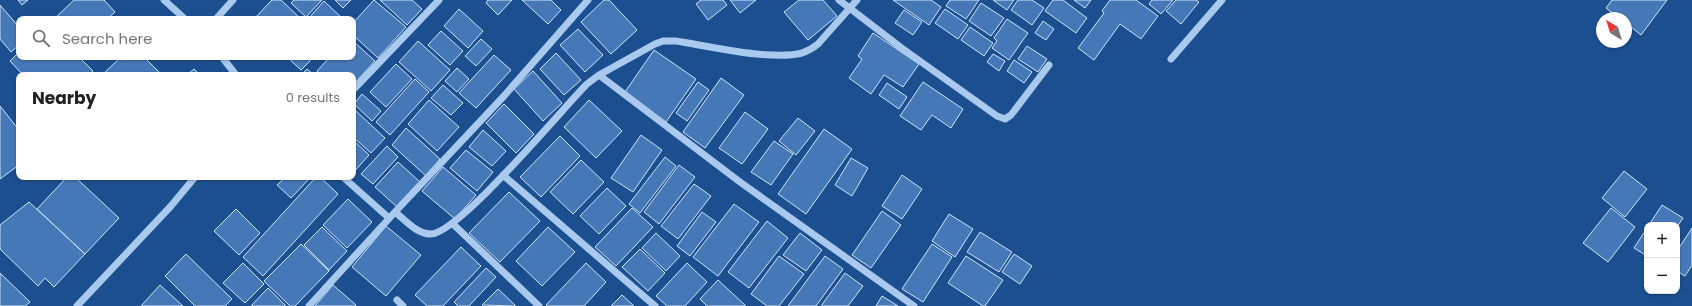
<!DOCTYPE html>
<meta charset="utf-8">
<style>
body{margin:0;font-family:Poppins,sans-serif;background:#f6f6f6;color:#222}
.controls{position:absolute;right:12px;bottom:12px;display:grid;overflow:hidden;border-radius:8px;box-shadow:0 1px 3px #0004}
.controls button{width:36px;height:36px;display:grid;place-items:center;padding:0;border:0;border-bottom:1px solid #e0e0e0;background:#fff;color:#222;font:20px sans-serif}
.compass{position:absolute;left:1596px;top:12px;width:36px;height:36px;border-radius:50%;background:#fff;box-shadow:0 1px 3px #0004;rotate:322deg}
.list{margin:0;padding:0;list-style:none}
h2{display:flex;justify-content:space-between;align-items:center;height:52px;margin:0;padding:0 16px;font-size:17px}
h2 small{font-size:13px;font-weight:400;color:#767676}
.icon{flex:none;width:22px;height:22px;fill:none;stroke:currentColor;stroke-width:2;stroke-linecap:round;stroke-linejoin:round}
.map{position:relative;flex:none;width:1692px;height:306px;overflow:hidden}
.search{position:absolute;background:#fff;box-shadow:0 1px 3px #0004;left:16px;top:16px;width:340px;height:44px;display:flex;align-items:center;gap:10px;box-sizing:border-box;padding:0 14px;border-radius:8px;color:#767676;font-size:15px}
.panel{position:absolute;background:#fff;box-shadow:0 1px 3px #0004;left:16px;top:72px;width:340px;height:108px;border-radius:8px}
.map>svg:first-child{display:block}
.building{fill:#4478b7;stroke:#cfe3fa}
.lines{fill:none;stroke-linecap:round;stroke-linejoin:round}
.minor{stroke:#a9c9ee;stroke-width:7}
</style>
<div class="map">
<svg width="1692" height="306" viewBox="0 0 1692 306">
<rect width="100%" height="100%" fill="#1b4f8f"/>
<path class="building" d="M 18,0 L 28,0 L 22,5 Z
M 74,0 L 104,0 L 115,12 L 107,19 L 54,19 Z
M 272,0 L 281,0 L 301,19 L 254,19 Z
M 294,0 L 322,0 L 306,17 L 291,3 Z
M 335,0 L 351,0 L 343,8 Z
M 374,0 L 406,27 L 378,58 L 353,35 L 353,23 Z
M 380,0 L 412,0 L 422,9 L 407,25 Z
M 488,0 L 512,0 L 498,15 L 486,3 Z
M 522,0 L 551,0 L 561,10 L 548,24 Z
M 604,0 L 609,0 L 637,30 L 611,54 L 581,22 Z
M 701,0 L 723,0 L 727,5 L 708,20 L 696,4 Z
M 730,0 L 756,0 L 740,13 Z
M 799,0 L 823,0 L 837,16 L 808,40 L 784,12 Z
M 893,0 L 931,0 L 941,7 L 929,25 Z
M 950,0 L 979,0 L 966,19 L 946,6 Z
M 993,0 L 1014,0 L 1007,10 Z
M 1018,0 L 1032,0 L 1044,8 L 1032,25 L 1011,10 Z
M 1053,0 L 1063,0 L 1087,18 L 1076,33 L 1045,11 Z
M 1074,0 L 1091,0 L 1085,8 Z
M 1110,0 L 1136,0 L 1158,16 L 1141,39 L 1120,24 L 1094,60 L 1078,48 L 1104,13 L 1102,11 Z
M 1152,0 L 1173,0 L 1161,14 L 1149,4 Z
M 1176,0 L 1196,0 L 1199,2 L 1181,24 L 1166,11 Z
M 1612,0 L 1667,0 L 1641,35 L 1626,23 L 1626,18 L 1619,18 L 1606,8 Z
M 324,1 L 343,19 L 308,19 Z
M 981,3 L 1004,18 L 991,36 L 969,21 Z
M 0,5 L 19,27 L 19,45 L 11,52 L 0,39 Z
M 459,9 L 483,31 L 468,48 L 444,26 Z
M 945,9 L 968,25 L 958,39 L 935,23 Z
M 904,10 L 922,22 L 913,35 L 895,23 Z
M 1007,19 L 1028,33 L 1009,60 L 992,48 L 997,41 L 994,38 Z
M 1043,21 L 1054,29 L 1046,40 L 1035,33 Z
M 970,27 L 993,43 L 984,56 L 961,40 Z
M 578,29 L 603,55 L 585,72 L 560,45 Z
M 441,31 L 463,51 L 450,65 L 428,45 Z
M 873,33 L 919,64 L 903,87 L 884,75 L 871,94 L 849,78 L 862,59 L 858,56 Z
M 481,39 L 492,49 L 476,66 L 465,56 Z
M 353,41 L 375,61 L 353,85 L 353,75 L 322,75 L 317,71 L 330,57 L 353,57 Z
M 418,41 L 450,70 L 431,91 L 399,62 Z
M 1027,46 L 1047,59 L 1038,72 L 1018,59 Z
M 654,50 L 696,79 L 666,122 L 625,92 Z
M 19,52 L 19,57 L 79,57 L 93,71 L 89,75 L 23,75 L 10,61 Z
M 556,53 L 581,80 L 564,95 L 540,69 Z
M 993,54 L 1005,61 L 999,71 L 987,62 Z
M 494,55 L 511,70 L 476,108 L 459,93 Z
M 121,57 L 144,57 L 162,75 L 102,75 Z
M 287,57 L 314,57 L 301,70 Z
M 1014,60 L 1032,72 L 1024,83 L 1007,71 Z
M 396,64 L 412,79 L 386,107 L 370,92 Z
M 457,68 L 469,79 L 457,92 L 445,81 Z
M 194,69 L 200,75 L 187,75 Z
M 307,69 L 314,75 L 301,75 Z
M 533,71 L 562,103 L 543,121 L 514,89 Z
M 721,78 L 744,95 L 705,148 L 683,132 Z
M 415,79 L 429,92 L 390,135 L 376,122 Z
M 698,82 L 709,90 L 687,121 L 676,113 Z
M 923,82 L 963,109 L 951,128 L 932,115 L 921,130 L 900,116 Z
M 887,83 L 907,97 L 899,109 L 879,95 Z
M 443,85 L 463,103 L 451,115 L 431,98 Z
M 362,94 L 381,111 L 372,121 L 354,104 Z
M 429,100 L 459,127 L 437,151 L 408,124 Z
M 589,100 L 622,131 L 596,158 L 564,127 Z
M 504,104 L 534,134 L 516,153 L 486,123 Z
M 0,106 L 19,130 L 19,165 L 0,179 Z
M 355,110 L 385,138 L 371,153 L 353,137 L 353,112 Z
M 745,112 L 768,129 L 742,164 L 719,148 Z
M 798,118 L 815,131 L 796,155 L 779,141 Z
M 406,128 L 440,159 L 426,176 L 392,145 Z
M 824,129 L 852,149 L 806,214 L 778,194 Z
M 483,130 L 506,151 L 492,166 L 469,147 Z
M 641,135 L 662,150 L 633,192 L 611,178 Z
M 560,136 L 580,156 L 541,197 L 520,177 Z
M 353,140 L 369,155 L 353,173 Z
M 774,141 L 793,154 L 771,185 L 751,172 Z
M 387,146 L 398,157 L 373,184 L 361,174 Z
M 466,150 L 493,172 L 477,191 L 450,168 Z
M 665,157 L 676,166 L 640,213 L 629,204 Z
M 851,158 L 868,168 L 852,196 L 835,185 Z
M 581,160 L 604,182 L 573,214 L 550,192 Z
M 398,162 L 420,182 L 397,207 L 375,187 Z
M 679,165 L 695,177 L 659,224 L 644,212 Z
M 443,167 L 476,195 L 455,219 L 422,191 Z
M 1624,171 L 1647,189 L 1625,217 L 1602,198 Z
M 902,175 L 922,189 L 902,219 L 882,206 Z
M 67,177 L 75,177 L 119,218 L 85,254 L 37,209 Z
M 286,177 L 311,177 L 291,198 L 277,185 Z
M 316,177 L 320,177 L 338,194 L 263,276 L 243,257 Z
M 694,184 L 711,196 L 678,239 L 661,226 Z
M 607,188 L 626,206 L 599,234 L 580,216 Z
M 509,192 L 540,221 L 500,262 L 469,233 Z
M 348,199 L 372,222 L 347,248 L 323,225 Z
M 29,202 L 85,254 L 54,287 L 45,278 L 38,286 L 0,249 L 0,225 Z
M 734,204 L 759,222 L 718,276 L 693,257 Z
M 1662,205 L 1683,218 L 1677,227 L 1677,225 L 1649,225 Z
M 632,208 L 653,227 L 616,266 L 595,247 Z
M 1611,208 L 1635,227 L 1608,262 L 1583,243 Z
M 236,209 L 260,233 L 239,255 L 214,231 Z
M 882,211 L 901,225 L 871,268 L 852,255 Z
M 702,212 L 716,222 L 690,256 L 677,246 Z
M 949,214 L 973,229 L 955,257 L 932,241 Z
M 767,221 L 788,238 L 749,288 L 728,272 Z
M 386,226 L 421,255 L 386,296 L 352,267 Z
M 322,227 L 347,251 L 329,270 L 304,245 Z
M 548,227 L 575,252 L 542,286 L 516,261 Z
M 1647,228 L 1647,256 L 1634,248 Z
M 1692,228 L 1692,265 L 1685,276 L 1677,271 L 1677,251 Z
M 980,232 L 1012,252 L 999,272 L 967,252 Z
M 656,233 L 680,256 L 666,271 L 642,248 Z
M 800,233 L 822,250 L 806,271 L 783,255 Z
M 301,244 L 329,271 L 295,306 L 290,306 L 264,281 Z
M 932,244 L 952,257 L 923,302 L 902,289 Z
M 461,247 L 481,266 L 443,306 L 427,306 L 415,295 Z
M 640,249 L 665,273 L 648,291 L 622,267 Z
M 186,254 L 232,299 L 225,306 L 195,306 L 165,276 Z
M 1014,254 L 1032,266 L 1020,284 L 1002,272 Z
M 779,256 L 804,274 L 779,306 L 767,306 L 751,294 Z
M 825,256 L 843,269 L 816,306 L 788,306 Z
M 966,256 L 1003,280 L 985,306 L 983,306 L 948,283 Z
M 243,263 L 264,284 L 245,303 L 223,283 Z
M 586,263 L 606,282 L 584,306 L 548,306 L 546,305 Z
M 687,263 L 707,282 L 685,306 L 667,306 L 656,296 Z
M 486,268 L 496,277 L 469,306 L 458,306 L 454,302 Z
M 0,273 L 30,302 L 25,306 L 0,306 Z
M 845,273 L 863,286 L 848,306 L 821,306 Z
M 718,280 L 746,306 L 707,306 L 700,299 Z
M 160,285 L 183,306 L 141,306 Z
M 333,285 L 356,305 L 355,306 L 315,306 Z
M 268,288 L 286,306 L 251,306 Z
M 498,289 L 516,306 L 482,305 Z
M 622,295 L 634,306 L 611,306 Z
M 882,296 L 898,306 L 876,306 Z"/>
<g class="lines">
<path class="minor" d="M 164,0 L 185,19
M 839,0 L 903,49 L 997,116 L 1005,119 L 1011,115 L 1049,65
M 216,19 L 233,0
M 222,57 L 236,75
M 1171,59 L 1222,0
M 599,75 L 740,182 L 914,306
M 353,90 L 439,0
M 503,175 L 655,306
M 343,177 L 389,218
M 395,212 C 405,220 417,234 430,234 C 458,235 561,110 587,84 L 599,75 L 655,44 L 663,41 L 676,41 C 708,46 771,61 802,53 C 808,51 813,48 818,44 L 857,0
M 453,224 L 539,306
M 397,300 L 403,306
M 77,306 L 171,206 L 195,177
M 309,306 L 395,212 L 504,96 L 588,0"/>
</g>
</svg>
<div class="controls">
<button>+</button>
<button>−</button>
</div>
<svg class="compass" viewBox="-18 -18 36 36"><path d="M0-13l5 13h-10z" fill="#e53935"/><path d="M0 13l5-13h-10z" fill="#767676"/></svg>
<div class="search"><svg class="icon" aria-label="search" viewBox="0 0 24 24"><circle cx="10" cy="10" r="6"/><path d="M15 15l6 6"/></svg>Search here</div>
<section class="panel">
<h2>Nearby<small>0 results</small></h2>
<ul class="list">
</ul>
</section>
</div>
